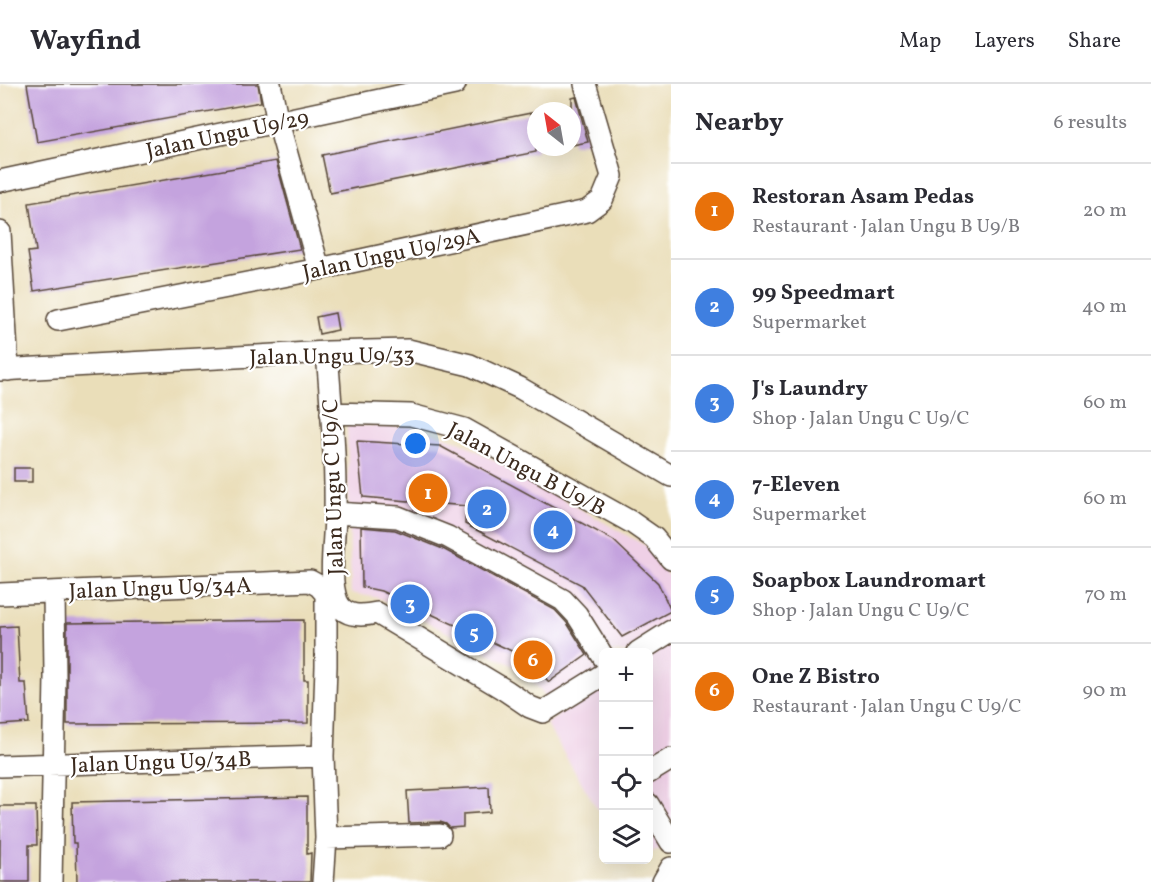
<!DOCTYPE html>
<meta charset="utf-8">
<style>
body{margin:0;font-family:Vollkorn,serif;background:#f2f2f3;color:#2b2b33}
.controls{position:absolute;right:18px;bottom:18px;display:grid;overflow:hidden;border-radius:9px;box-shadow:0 6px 24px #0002}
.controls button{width:54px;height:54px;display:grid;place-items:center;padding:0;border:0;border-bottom:2px solid #e1e1e2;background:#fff;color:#2b2b33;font:30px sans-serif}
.compass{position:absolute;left:527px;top:18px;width:54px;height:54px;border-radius:50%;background:#fff;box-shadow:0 6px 24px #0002;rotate:329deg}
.you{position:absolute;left:416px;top:360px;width:21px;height:21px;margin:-15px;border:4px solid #fff;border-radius:50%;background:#1a73e8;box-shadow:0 0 0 9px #1a73e833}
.badge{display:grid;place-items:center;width:39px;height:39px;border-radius:50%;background:#1f6fb2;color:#fff;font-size:20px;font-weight:700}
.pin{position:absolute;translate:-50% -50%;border:3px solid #fff;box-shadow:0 2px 6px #0006}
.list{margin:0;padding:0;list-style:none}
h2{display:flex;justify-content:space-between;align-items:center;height:78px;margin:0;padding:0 24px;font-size:26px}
h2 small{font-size:20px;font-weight:400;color:#7c7c81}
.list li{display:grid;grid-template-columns:39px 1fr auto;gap:18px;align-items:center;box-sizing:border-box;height:96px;padding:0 24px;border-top:2px solid #e1e1e2}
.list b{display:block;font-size:22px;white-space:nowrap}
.list p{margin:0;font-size:20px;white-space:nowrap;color:#7c7c81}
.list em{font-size:20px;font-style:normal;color:#7c7c81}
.icon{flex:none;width:33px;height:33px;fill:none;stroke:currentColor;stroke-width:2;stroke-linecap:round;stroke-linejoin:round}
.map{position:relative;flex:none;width:671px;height:798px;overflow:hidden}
header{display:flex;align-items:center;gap:36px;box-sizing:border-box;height:84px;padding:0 30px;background:#fff;border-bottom:2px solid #e1e1e2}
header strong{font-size:28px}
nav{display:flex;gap:33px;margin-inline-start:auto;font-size:21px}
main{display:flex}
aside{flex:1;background:#fff}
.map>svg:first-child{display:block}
.built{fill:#efd0e6}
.building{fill:#c4a3de}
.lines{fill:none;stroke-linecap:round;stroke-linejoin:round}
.minor-casing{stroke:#554535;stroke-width:24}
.minor{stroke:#fff;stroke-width:21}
.labels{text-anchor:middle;stroke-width:4.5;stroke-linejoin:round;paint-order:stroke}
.street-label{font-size:22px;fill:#3b2a1e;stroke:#fff}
</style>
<header>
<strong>Wayfind</strong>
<nav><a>Map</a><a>Layers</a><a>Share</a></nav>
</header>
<main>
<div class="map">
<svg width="671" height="798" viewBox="0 0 671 798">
<rect width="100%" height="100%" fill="#fff"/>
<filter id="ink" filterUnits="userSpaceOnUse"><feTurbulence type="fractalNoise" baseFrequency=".0167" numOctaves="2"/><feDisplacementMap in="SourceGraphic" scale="12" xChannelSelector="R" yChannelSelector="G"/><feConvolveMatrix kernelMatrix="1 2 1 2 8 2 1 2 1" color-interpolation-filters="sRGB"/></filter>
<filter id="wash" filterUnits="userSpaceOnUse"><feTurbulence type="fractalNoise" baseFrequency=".008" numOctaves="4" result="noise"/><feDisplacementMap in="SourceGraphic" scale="24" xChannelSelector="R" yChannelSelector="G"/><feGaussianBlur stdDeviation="1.35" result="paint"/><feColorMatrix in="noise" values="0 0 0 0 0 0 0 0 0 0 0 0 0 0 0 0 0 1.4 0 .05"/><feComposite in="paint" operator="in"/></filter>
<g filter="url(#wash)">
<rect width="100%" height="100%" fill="#eadeb9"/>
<path class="built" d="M 347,341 L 411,343 L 461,358 L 646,462 L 671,496 L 671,762 L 649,768 L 648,568 L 604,568 L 603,734 L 546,640 L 559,631 L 537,602 L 522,586 L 379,514 L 351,509 Z"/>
<g id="blocks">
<path class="building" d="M 27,0 L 258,0 L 261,18 L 37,58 Z
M 576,13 L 588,58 L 572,61 L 572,14 Z
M 536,28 L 536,68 L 330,109 L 322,71 Z
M 276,77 L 300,165 L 34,207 L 28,168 L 36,167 L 29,119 Z
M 335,229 L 338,246 L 319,250 L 316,233 Z
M 357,357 L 440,362 L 613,456 L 658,499 L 671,527 L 622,553 L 582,501 L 465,440 L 466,422 L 363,413 Z
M 14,384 L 32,384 L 32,398 L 14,398 Z
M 361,443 L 395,446 L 443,465 L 555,526 L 567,539 L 587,571 L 549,598 L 527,574 L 381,507 L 362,503 Z
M 304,536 L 304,596 L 308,596 L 308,639 L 67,640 L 67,539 Z
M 17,542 L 20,599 L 26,599 L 29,639 L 0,641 L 0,543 Z
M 489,703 L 490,728 L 463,730 L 463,743 L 450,744 L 446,740 L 440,738 L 409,739 L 407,707 Z
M 307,713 L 307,770 L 311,769 L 310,798 L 77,798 L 76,759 L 73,759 L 72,718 Z
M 0,722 L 36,722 L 37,761 L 29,761 L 29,798 L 0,798 Z"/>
</g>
</g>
<g filter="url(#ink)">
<use href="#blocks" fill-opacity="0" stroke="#554535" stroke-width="1.5"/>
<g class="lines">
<g class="minor-casing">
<path id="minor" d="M 270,0 L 278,38 L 319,185
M 0,97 L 455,0
M 0,148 L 8,286
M 58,236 L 319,185 L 587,127 L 602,116 L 612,92 L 585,0
M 327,268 C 331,321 336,376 335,429 C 335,455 328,493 337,517 C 344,534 363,532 377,529 L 505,606 L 530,623 L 543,628 L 604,590
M 0,286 L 327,268 L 408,266 L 470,281 L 520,304 L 671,392
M 331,329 L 411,331 L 464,345 L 631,438 L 654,454 L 671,475
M 335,429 L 398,433 L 448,453 L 563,516 L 577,531 L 604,574
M 0,510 L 310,497 L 319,502 L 326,510 L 326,582 L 323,672 L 326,754 L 323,798
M 638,568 L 671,547
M 0,682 L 323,672
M 648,689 L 671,675
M 648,720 L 671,758
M 326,754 L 440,751
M 51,798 L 55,593 L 54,508
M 663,798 L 671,784"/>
</g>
<use href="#minor" class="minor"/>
</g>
</g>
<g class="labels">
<g class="street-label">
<text transform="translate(227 49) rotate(-12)" y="8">Jalan Ungu U9/29</text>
<text transform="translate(391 169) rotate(-12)" y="8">Jalan Ungu U9/29A</text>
<text transform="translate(332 271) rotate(-1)" y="8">Jalan Ungu U9/33</text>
<text transform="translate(527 384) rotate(28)" y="8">Jalan Ungu B U9/B</text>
<text transform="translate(332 403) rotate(-92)" y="8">Jalan Ungu C U9/C</text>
<text transform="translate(160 503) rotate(-2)" y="8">Jalan Ungu U9/34A</text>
<text transform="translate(161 677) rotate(-2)" y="8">Jalan Ungu U9/34B</text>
</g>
</g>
</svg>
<div class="controls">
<button>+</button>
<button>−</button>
<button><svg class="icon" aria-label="locate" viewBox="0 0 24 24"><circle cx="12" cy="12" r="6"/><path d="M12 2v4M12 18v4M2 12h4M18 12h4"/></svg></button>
<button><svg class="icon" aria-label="layers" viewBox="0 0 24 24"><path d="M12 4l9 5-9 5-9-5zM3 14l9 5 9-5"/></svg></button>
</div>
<svg class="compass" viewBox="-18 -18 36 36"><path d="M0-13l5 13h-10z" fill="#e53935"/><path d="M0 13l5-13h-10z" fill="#7c7c81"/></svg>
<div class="you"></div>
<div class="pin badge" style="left:428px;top:409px;background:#e8710a">1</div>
<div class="pin badge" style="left:487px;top:425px;background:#3f7fe0">2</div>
<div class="pin badge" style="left:410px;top:520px;background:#3f7fe0">3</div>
<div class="pin badge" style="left:553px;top:446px;background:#3f7fe0">4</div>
<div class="pin badge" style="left:474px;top:549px;background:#3f7fe0">5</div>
<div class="pin badge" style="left:533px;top:576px;background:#e8710a">6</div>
</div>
<aside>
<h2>Nearby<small>6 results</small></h2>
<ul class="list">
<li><span class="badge" style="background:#e8710a">1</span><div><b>Restoran Asam Pedas</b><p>Restaurant · Jalan Ungu B U9/B</p></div><em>20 m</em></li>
<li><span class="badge" style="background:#3f7fe0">2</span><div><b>99 Speedmart</b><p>Supermarket</p></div><em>40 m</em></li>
<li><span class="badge" style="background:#3f7fe0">3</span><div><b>J's Laundry</b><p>Shop · Jalan Ungu C U9/C</p></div><em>60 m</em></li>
<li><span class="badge" style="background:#3f7fe0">4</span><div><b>7-Eleven</b><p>Supermarket</p></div><em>60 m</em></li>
<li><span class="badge" style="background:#3f7fe0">5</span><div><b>Soapbox Laundromart</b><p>Shop · Jalan Ungu C U9/C</p></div><em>70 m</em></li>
<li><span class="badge" style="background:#e8710a">6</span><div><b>One Z Bistro</b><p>Restaurant · Jalan Ungu C U9/C</p></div><em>90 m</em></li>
</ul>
</aside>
</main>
